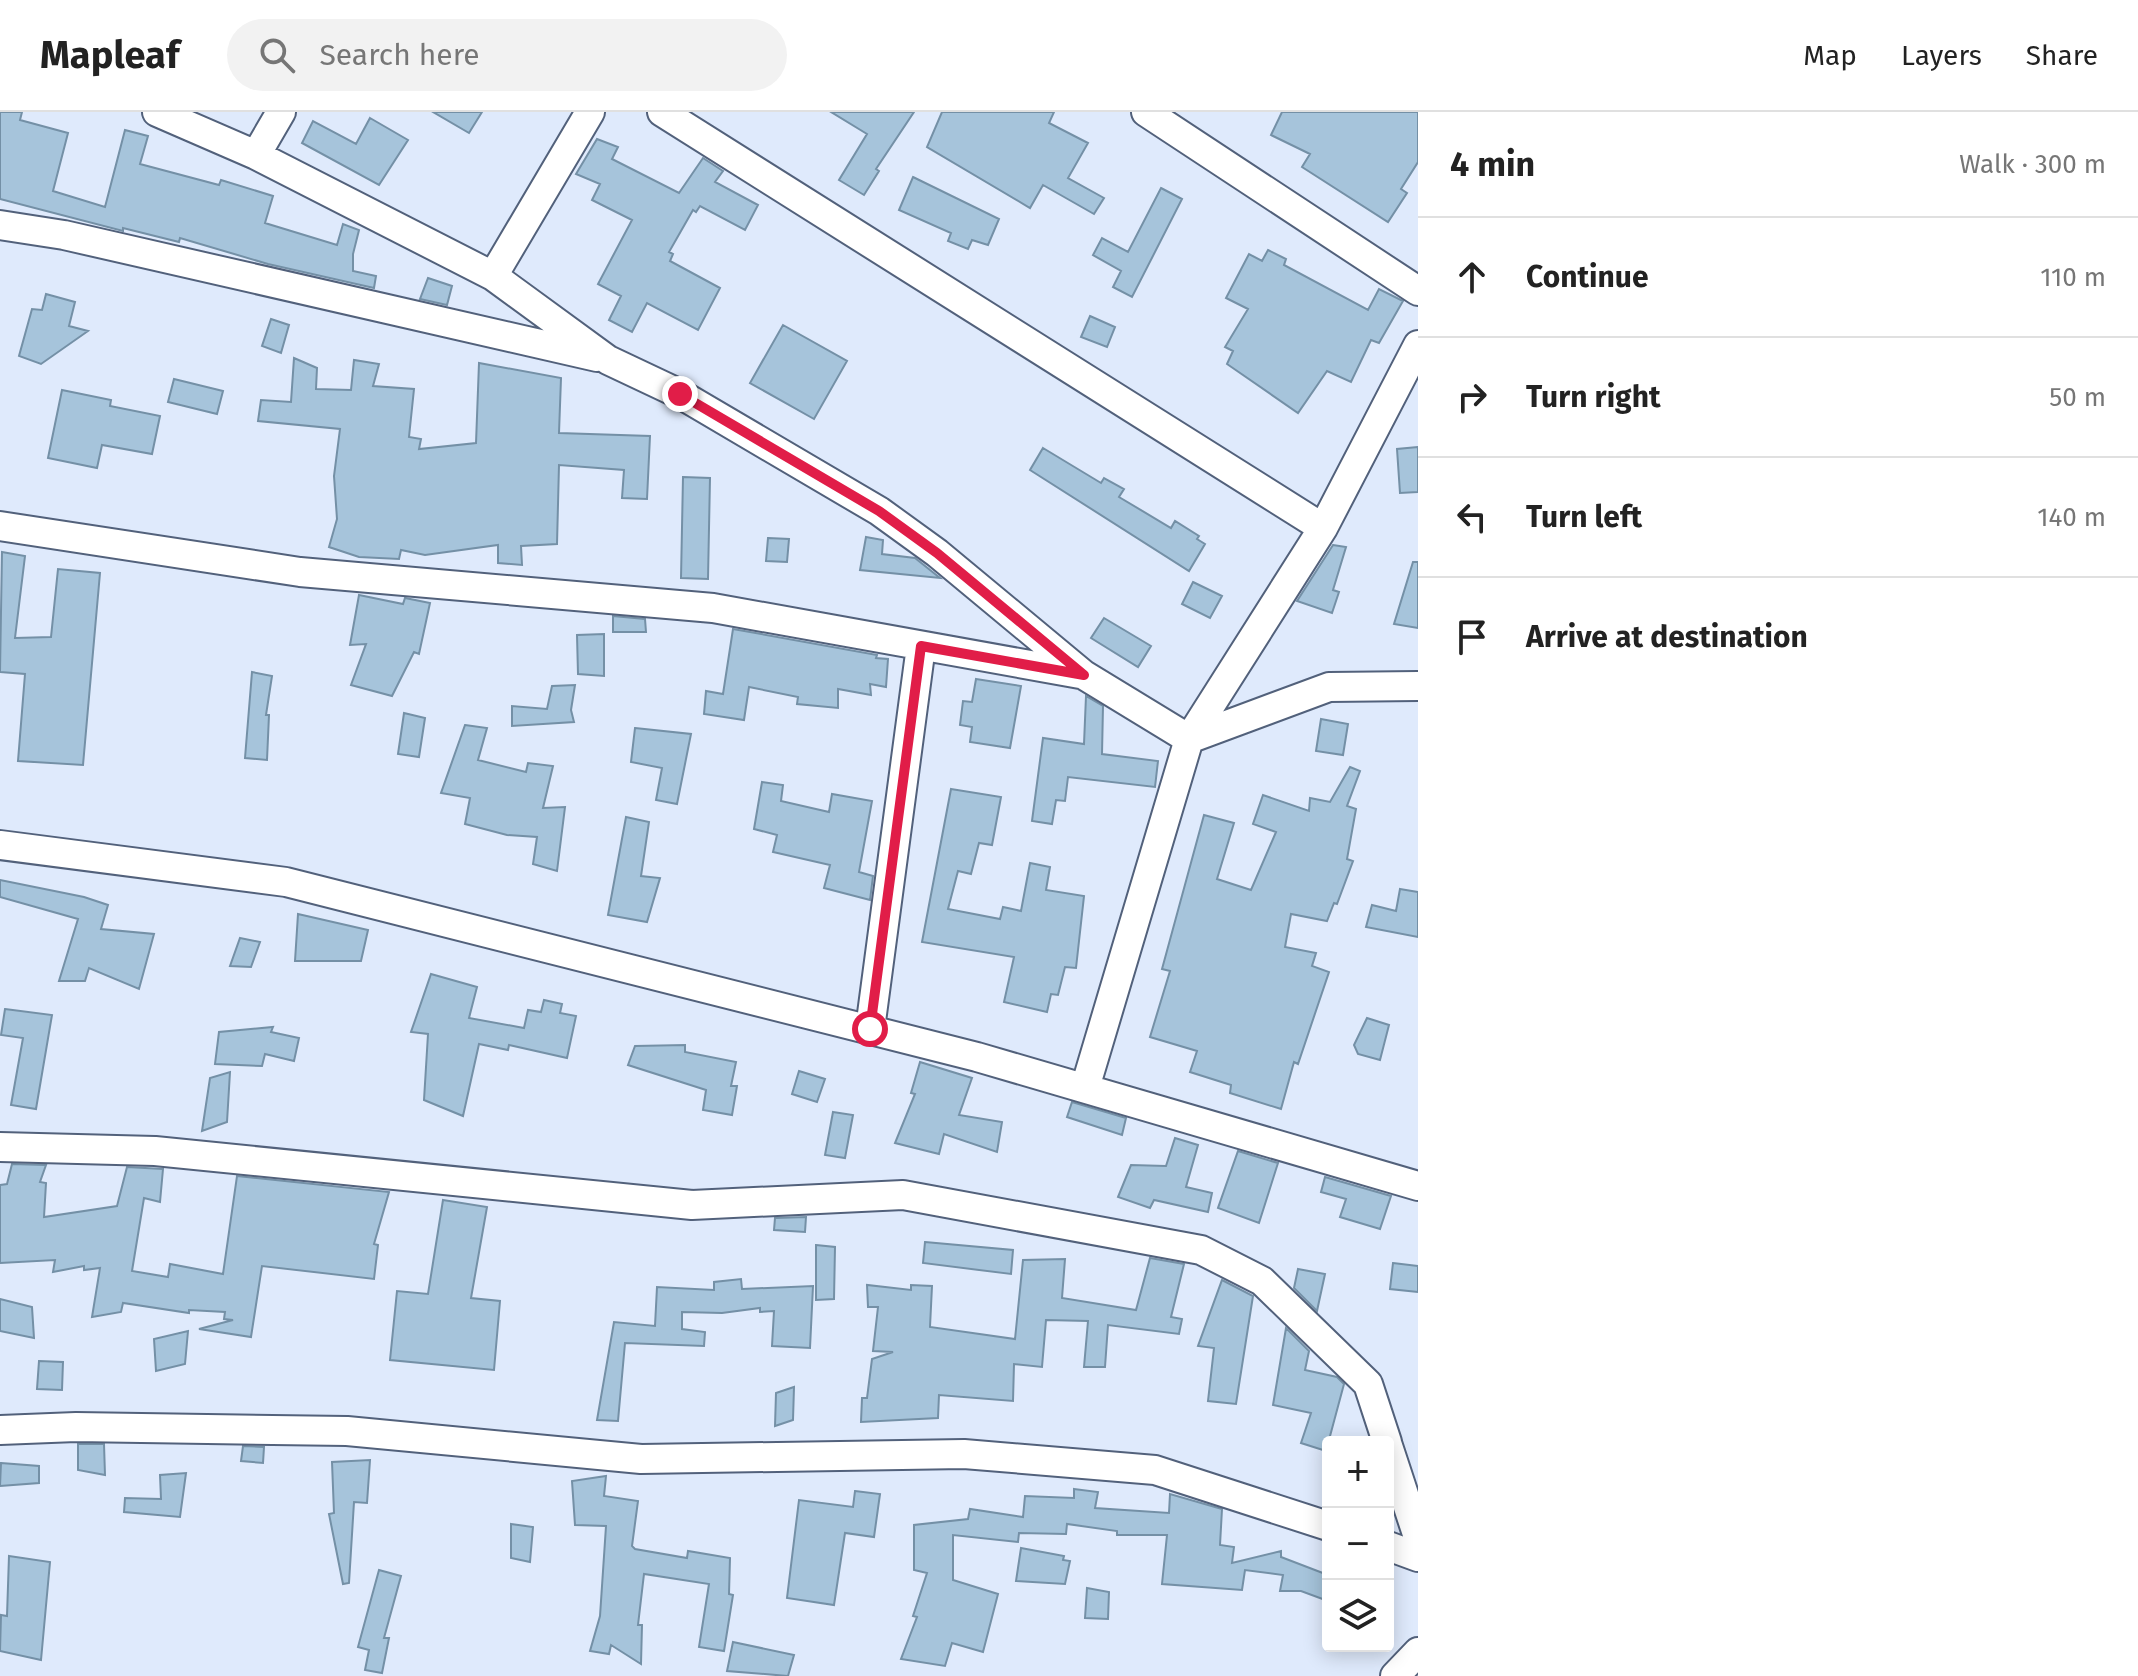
<!DOCTYPE html>
<meta charset="utf-8">
<style>
body{margin:0;font-family:"Fira Sans",sans-serif;background:#f2f2f2;color:#222}
.controls{position:absolute;right:24px;bottom:24px;display:grid;overflow:hidden;border-radius:8px;box-shadow:0 4px 20px #0003}
.controls button{width:72px;height:72px;display:grid;place-items:center;padding:0;border:0;border-bottom:2px solid #e0e0e0;background:#fff;color:#222;font:40px sans-serif}
.stop{position:absolute;width:24px;height:24px;margin:-18px;border:6px solid #e11d48;border-radius:50%;background:#fff}
.stop.end{background:#e11d48;border-color:#fff;box-shadow:0 2px 8px #0008}
.list{margin:0;padding:0;list-style:none}
h2{display:flex;justify-content:space-between;align-items:center;height:104px;margin:0;padding:0 32px;font-size:34px}
h2 small{font-size:26px;font-weight:400;color:#767676}
.list li{display:grid;grid-template-columns:52px 1fr auto;gap:24px;align-items:center;box-sizing:border-box;height:120px;padding:0 32px;border-top:2px solid #e0e0e0}
.list b{display:block;font-size:30px;white-space:nowrap}
.list em{font-size:26px;font-style:normal;color:#767676}
.icon{flex:none;width:44px;height:44px;fill:none;stroke:currentColor;stroke-width:2;stroke-linecap:round;stroke-linejoin:round}
.map{position:relative;flex:none;width:1418px;height:1564px;overflow:hidden}
header{display:flex;align-items:center;gap:48px;box-sizing:border-box;height:112px;padding:0 40px;background:#fff;border-bottom:2px solid #e0e0e0}
header strong{font-size:38px}
nav{display:flex;gap:44px;margin-inline-start:auto;font-size:28px}
.search{width:560px;height:72px;background:#f2f2f2;display:flex;align-items:center;gap:20px;box-sizing:border-box;padding:0 28px;border-radius:44px;color:#767676;font-size:30px}
main{display:flex}
aside{flex:1;background:#fff}
.map>svg:first-child{display:block}
.building{fill:#a6c4db;stroke:#7490a6;stroke-width:2}
.lines{fill:none;stroke-linecap:round;stroke-linejoin:round}
.street-casing{stroke:#52617b;stroke-width:32}
.street{stroke:#fff;stroke-width:28}
.route{stroke:#e11d48;stroke-width:10}
</style>
<header>
<strong>Mapleaf</strong>
<div class="search"><svg class="icon" aria-label="search" viewBox="0 0 24 24"><circle cx="10" cy="10" r="6"/><path d="M15 15l6 6"/></svg>Search here</div>
<nav><a>Map</a><a>Layers</a><a>Share</a></nav>
</header>
<main>
<div class="map">
<svg width="1418" height="1564" viewBox="0 0 1418 1564">
<rect width="100%" height="100%" fill="#dfeafc"/>
<path class="building" d="M 0,0 L 22,0 L 20,8 L 68,21 L 53,79 L 105,95 L 125,18 L 148,24 L 140,52 L 219,73 L 221,68 L 273,84 L 265,111 L 337,133 L 343,112 L 359,118 L 353,142 L 353,159 L 376,164 L 374,176 L 268,152 L 180,126 L 179,130 L 123,116 L 123,119 L 0,87 Z
M 433,0 L 482,0 L 469,21 Z
M 831,0 L 914,0 L 876,57 L 879,59 L 864,83 L 839,68 L 867,22 Z
M 942,0 L 1054,0 L 1049,11 L 1088,31 L 1068,66 L 1104,86 L 1094,102 L 1043,73 L 1030,96 L 927,35 Z
M 1282,0 L 1418,0 L 1418,50 L 1401,77 L 1407,81 L 1388,110 L 1302,55 L 1310,42 L 1271,23 Z
M 370,6 L 408,28 L 379,73 L 302,31 L 313,9 L 356,32 Z
M 597,27 L 618,35 L 612,47 L 679,81 L 703,46 L 723,59 L 715,70 L 758,93 L 745,118 L 700,94 L 696,100 L 693,98 L 669,140 L 673,142 L 670,149 L 720,176 L 698,218 L 647,191 L 632,220 L 609,208 L 621,184 L 598,172 L 632,108 L 592,88 L 600,72 L 576,62 Z
M 913,65 L 999,107 L 988,133 L 972,128 L 968,137 L 948,129 L 951,121 L 899,98 Z
M 1161,76 L 1182,87 L 1132,185 L 1113,175 L 1121,159 L 1093,143 L 1102,126 L 1128,140 Z
M 1268,138 L 1286,147 L 1284,153 L 1368,198 L 1379,177 L 1403,189 L 1379,231 L 1371,228 L 1351,270 L 1327,259 L 1298,301 L 1227,252 L 1233,239 L 1225,235 L 1248,197 L 1226,186 L 1249,142 L 1262,149 Z
M 428,166 L 452,174 L 447,193 L 420,187 Z
M 46,182 L 75,190 L 69,214 L 88,219 L 41,252 L 19,244 L 32,197 L 42,198 Z
M 1090,204 L 1115,215 L 1107,235 L 1081,225 Z
M 271,207 L 289,213 L 281,241 L 262,234 Z
M 783,213 L 847,249 L 814,307 L 750,271 Z
M 294,246 L 317,256 L 316,277 L 351,278 L 354,248 L 379,252 L 373,274 L 414,277 L 409,325 L 421,327 L 419,337 L 476,331 L 479,251 L 561,266 L 559,321 L 650,324 L 647,387 L 622,386 L 624,358 L 559,353 L 557,432 L 521,434 L 522,453 L 498,451 L 498,433 L 425,443 L 401,438 L 399,447 L 359,445 L 329,435 L 337,407 L 334,364 L 340,317 L 258,309 L 261,288 L 291,290 Z
M 174,267 L 223,279 L 217,302 L 168,290 Z
M 62,278 L 111,288 L 110,294 L 160,304 L 152,342 L 102,333 L 97,356 L 48,346 Z
M 1418,335 L 1418,380 L 1400,381 L 1397,337 Z
M 1043,336 L 1101,371 L 1104,366 L 1124,377 L 1119,385 L 1171,416 L 1175,409 L 1199,424 L 1197,427 L 1205,432 L 1189,459 L 1030,358 Z
M 683,365 L 710,366 L 708,467 L 681,466 Z
M 866,425 L 883,428 L 882,442 L 915,446 L 940,466 L 860,458 Z
M 768,426 L 789,427 L 787,450 L 766,449 Z
M 1333,433 L 1346,435 L 1333,478 L 1339,480 L 1332,501 L 1297,489 Z
M 2,440 L 25,444 L 15,526 L 51,525 L 58,457 L 100,461 L 83,653 L 18,649 L 25,562 L 0,560 Z
M 1413,450 L 1418,450 L 1418,516 L 1394,512 Z
M 1193,470 L 1222,484 L 1210,506 L 1182,492 Z
M 359,483 L 403,492 L 405,486 L 430,491 L 419,542 L 414,540 L 392,584 L 351,573 L 366,532 L 350,533 Z
M 613,504 L 645,507 L 646,520 L 613,520 Z
M 1104,506 L 1151,534 L 1138,555 L 1091,526 Z
M 733,517 L 877,543 L 876,546 L 888,547 L 886,575 L 870,572 L 871,583 L 838,577 L 838,596 L 797,592 L 798,585 L 749,575 L 744,608 L 704,602 L 706,579 L 723,582 Z
M 604,522 L 604,564 L 578,562 L 577,523 Z
M 252,560 L 272,564 L 266,603 L 269,603 L 267,648 L 245,646 Z
M 976,567 L 1021,574 L 1010,636 L 970,630 L 972,615 L 960,613 L 963,589 L 972,590 Z
M 575,573 L 571,598 L 574,610 L 512,614 L 512,594 L 547,597 L 552,574 Z
M 1086,584 L 1103,594 L 1102,642 L 1158,649 L 1155,675 L 1068,665 L 1065,689 L 1056,688 L 1052,712 L 1032,709 L 1043,626 L 1084,632 Z
M 404,601 L 425,606 L 419,645 L 398,642 Z
M 1321,607 L 1348,612 L 1343,643 L 1316,639 Z
M 465,613 L 487,616 L 478,648 L 526,660 L 528,651 L 553,654 L 543,696 L 565,695 L 557,759 L 533,752 L 537,725 L 507,723 L 465,712 L 470,686 L 441,681 Z
M 635,616 L 691,622 L 677,692 L 656,688 L 662,656 L 631,650 Z
M 1350,655 L 1360,659 L 1347,694 L 1356,697 L 1347,747 L 1353,749 L 1337,792 L 1334,791 L 1327,809 L 1291,802 L 1285,835 L 1316,841 L 1312,854 L 1329,860 L 1298,952 L 1294,950 L 1281,997 L 1230,981 L 1231,973 L 1190,960 L 1197,939 L 1150,925 L 1170,859 L 1162,857 L 1204,703 L 1234,711 L 1217,767 L 1251,778 L 1276,720 L 1253,712 L 1263,683 L 1309,699 L 1310,686 L 1330,690 Z
M 762,670 L 783,673 L 781,689 L 829,700 L 832,682 L 872,689 L 859,760 L 873,764 L 870,788 L 824,776 L 830,753 L 773,740 L 777,723 L 754,717 Z
M 951,677 L 1001,685 L 992,733 L 979,731 L 971,762 L 958,759 L 948,797 L 1000,807 L 1003,795 L 1021,799 L 1030,751 L 1050,755 L 1046,778 L 1084,784 L 1076,856 L 1065,855 L 1058,883 L 1051,882 L 1047,900 L 1004,890 L 1014,845 L 922,830 Z
M 626,705 L 649,710 L 641,764 L 660,766 L 647,810 L 608,803 Z
M 0,768 L 84,785 L 108,793 L 101,817 L 154,822 L 139,877 L 89,856 L 85,869 L 59,869 L 78,807 L 0,785 Z
M 1400,777 L 1418,780 L 1418,825 L 1366,815 L 1372,793 L 1396,799 Z
M 298,802 L 368,818 L 361,849 L 295,849 Z
M 240,826 L 260,830 L 251,855 L 230,854 Z
M 431,862 L 477,875 L 469,906 L 524,916 L 528,898 L 541,900 L 544,888 L 562,892 L 560,901 L 576,904 L 567,946 L 509,933 L 508,938 L 479,932 L 463,1004 L 424,988 L 428,922 L 411,920 Z
M 5,897 L 52,903 L 36,997 L 11,993 L 23,926 L 1,923 Z
M 1367,906 L 1389,913 L 1380,948 L 1358,942 L 1354,933 Z
M 273,915 L 271,920 L 299,926 L 294,949 L 265,942 L 262,954 L 215,952 L 219,920 Z
M 685,933 L 685,940 L 736,950 L 731,974 L 737,974 L 732,1003 L 703,998 L 706,978 L 628,953 L 635,934 Z
M 920,950 L 972,966 L 959,1003 L 1002,1010 L 997,1040 L 944,1022 L 939,1042 L 895,1031 L 915,982 L 911,981 Z
M 799,959 L 825,967 L 817,990 L 792,982 Z
M 230,960 L 227,1010 L 202,1019 L 210,966 Z
M 1072,990 L 1126,1006 L 1122,1023 L 1067,1005 Z
M 833,1000 L 853,1003 L 845,1046 L 825,1043 Z
M 1175,1026 L 1198,1033 L 1186,1075 L 1212,1081 L 1208,1100 L 1154,1088 L 1150,1096 L 1118,1085 L 1131,1053 L 1166,1054 Z
M 1238,1039 L 1278,1051 L 1259,1111 L 1218,1096 Z
M 12,1052 L 46,1053 L 40,1070 L 46,1071 L 44,1105 L 117,1094 L 127,1055 L 163,1057 L 160,1090 L 144,1086 L 132,1159 L 168,1165 L 170,1152 L 223,1162 L 237,1064 L 389,1080 L 374,1132 L 378,1133 L 374,1167 L 262,1154 L 251,1225 L 199,1217 L 233,1208 L 224,1207 L 225,1200 L 189,1198 L 189,1201 L 123,1191 L 121,1200 L 92,1205 L 100,1156 L 84,1158 L 84,1154 L 53,1160 L 55,1148 L 0,1151 L 0,1073 L 7,1072 Z
M 1325,1065 L 1391,1084 L 1380,1117 L 1340,1105 L 1346,1087 L 1321,1080 Z
M 443,1088 L 487,1095 L 471,1186 L 500,1189 L 494,1258 L 390,1248 L 397,1179 L 428,1182 Z
M 806,1105 L 805,1120 L 774,1118 L 775,1106 Z
M 925,1130 L 1013,1138 L 1011,1162 L 923,1151 Z
M 816,1133 L 835,1135 L 834,1187 L 816,1188 Z
M 1150,1146 L 1184,1152 L 1171,1205 L 1182,1207 L 1179,1222 L 1108,1213 L 1105,1255 L 1084,1255 L 1088,1209 L 1046,1208 L 1042,1255 L 1014,1252 L 1013,1289 L 939,1283 L 938,1306 L 861,1310 L 862,1286 L 867,1286 L 872,1247 L 893,1240 L 873,1239 L 878,1195 L 868,1195 L 867,1173 L 911,1178 L 911,1173 L 932,1174 L 930,1215 L 1015,1227 L 1023,1148 L 1065,1147 L 1062,1186 L 1136,1198 Z
M 1393,1151 L 1418,1154 L 1418,1180 L 1390,1177 Z
M 1298,1157 L 1325,1162 L 1317,1199 L 1294,1176 Z
M 741,1167 L 742,1177 L 813,1174 L 810,1236 L 772,1234 L 774,1199 L 760,1200 L 760,1196 L 722,1201 L 682,1200 L 682,1217 L 705,1220 L 704,1234 L 625,1231 L 618,1309 L 597,1308 L 614,1210 L 655,1214 L 657,1175 L 714,1178 L 714,1170 Z
M 1222,1168 L 1253,1184 L 1236,1292 L 1208,1289 L 1214,1236 L 1198,1234 Z
M 0,1187 L 32,1195 L 34,1226 L 0,1219 Z
M 1286,1216 L 1309,1239 L 1305,1258 L 1337,1265 L 1344,1272 L 1326,1339 L 1301,1331 L 1311,1301 L 1273,1293 Z
M 188,1219 L 185,1252 L 156,1259 L 154,1227 Z
M 39,1249 L 63,1250 L 62,1278 L 37,1277 Z
M 794,1275 L 793,1308 L 775,1314 L 776,1281 Z
M 78,1332 L 104,1332 L 105,1363 L 78,1358 Z
M 243,1334 L 264,1335 L 263,1351 L 241,1349 Z
M 370,1348 L 367,1391 L 354,1390 L 349,1471 L 343,1472 L 329,1402 L 334,1401 L 332,1350 Z
M 1,1351 L 39,1354 L 39,1371 L 0,1374 Z
M 186,1361 L 180,1405 L 124,1400 L 125,1386 L 161,1387 L 160,1363 Z
M 606,1364 L 604,1384 L 638,1389 L 632,1434 L 635,1437 L 687,1446 L 688,1439 L 730,1446 L 729,1482 L 733,1483 L 724,1539 L 699,1535 L 709,1472 L 644,1462 L 638,1513 L 642,1513 L 641,1552 L 611,1533 L 609,1542 L 590,1539 L 600,1504 L 606,1414 L 575,1413 L 572,1369 Z
M 1074,1377 L 1098,1380 L 1095,1396 L 1169,1401 L 1170,1382 L 1222,1397 L 1220,1433 L 1234,1435 L 1232,1451 L 1281,1439 L 1281,1445 L 1328,1463 L 1328,1489 L 1301,1479 L 1280,1479 L 1283,1463 L 1245,1458 L 1242,1478 L 1162,1472 L 1167,1423 L 1117,1423 L 1117,1419 L 1067,1412 L 1066,1422 L 1019,1421 L 1018,1430 L 953,1423 L 953,1468 L 998,1482 L 983,1540 L 952,1531 L 945,1554 L 901,1547 L 917,1505 L 913,1504 L 927,1461 L 914,1458 L 914,1413 L 968,1407 L 970,1397 L 1023,1405 L 1025,1384 L 1074,1386 Z
M 855,1379 L 880,1382 L 874,1425 L 845,1421 L 834,1493 L 787,1486 L 799,1388 L 853,1395 Z
M 511,1412 L 533,1415 L 530,1450 L 511,1446 Z
M 1021,1436 L 1064,1444 L 1063,1448 L 1070,1449 L 1065,1472 L 1016,1469 Z
M 9,1444 L 50,1450 L 41,1548 L 0,1539 L 1,1503 L 7,1504 Z
M 379,1458 L 401,1464 L 384,1526 L 389,1526 L 382,1561 L 365,1558 L 369,1538 L 358,1535 Z
M 1087,1476 L 1109,1480 L 1108,1507 L 1085,1506 Z
M 733,1530 L 794,1543 L 788,1564 L 727,1559 Z"/>
<g class="lines">
<g class="street-casing">
<path id="street" d="M 157,0 L 256,43 L 493,164 L 608,248 L 680,282 L 879,399 L 937,441 L 1084,563 L 1189,627 L 1329,575 L 1418,574
M 662,0 L 1323,416
M 1146,0 L 1418,179
M 256,43 L 281,0
M 0,113 L 64,123 L 597,245
M 493,164 L 590,0
M 0,414 L 300,460 L 713,496 L 1080,562
M 0,733 L 286,770 L 977,945 L 1418,1074
M 870,917 L 921,534
M 1085,976 L 1189,627 L 1323,416 L 1418,233
M 0,1035 L 155,1039 L 692,1093 L 903,1083 L 1201,1138 L 1262,1169 L 1368,1272 L 1387,1330
M 0,1318 L 76,1315 L 347,1319 L 641,1347 L 964,1342 L 1155,1358 L 1328,1414
M 1388,1334 L 1418,1425
M 1388,1434 L 1418,1445
M 1395,1564 L 1418,1540"/>
</g>
<use href="#street" class="street"/>
</g>
<g class="lines">
<path class="route" d="M 680,282 L 879,399 L 937,441 L 1084,563 L 921,534 L 870,917"/>
</g>
</svg>
<div class="controls">
<button>+</button>
<button>−</button>
<button><svg class="icon" aria-label="layers" viewBox="0 0 24 24"><path d="M12 4l9 5-9 5-9-5zM3 14l9 5 9-5"/></svg></button>
</div>
<div class="stop" style="left:870px;top:917px"></div>
<div class="stop end" style="left:680px;top:282px"></div>
</div>
<aside>
<h2>4 min<small>Walk · 300 m</small></h2>
<ul class="list">
<li><svg class="icon" aria-label="ahead" viewBox="0 0 24 24"><path d="M12 20V5M6 11l6-6 6 6"/></svg><div><b>Continue</b></div><em>110 m</em></li>
<li><svg class="icon" aria-label="right" viewBox="0 0 24 24"><path d="M7 20v-9h11M14 6l5 5-5 5"/></svg><div><b>Turn right</b></div><em>50 m</em></li>
<li><svg class="icon" aria-label="left" viewBox="0 0 24 24"><path d="M17 20v-9H6M10 6l-5 5 5 5"/></svg><div><b>Turn left</b></div><em>140 m</em></li>
<li><svg class="icon" aria-label="arrive" viewBox="0 0 24 24"><path d="M6 21V4h12l-3 4 3 4H6"/></svg><div><b>Arrive at destination</b></div></li>
</ul>
</aside>
</main>
